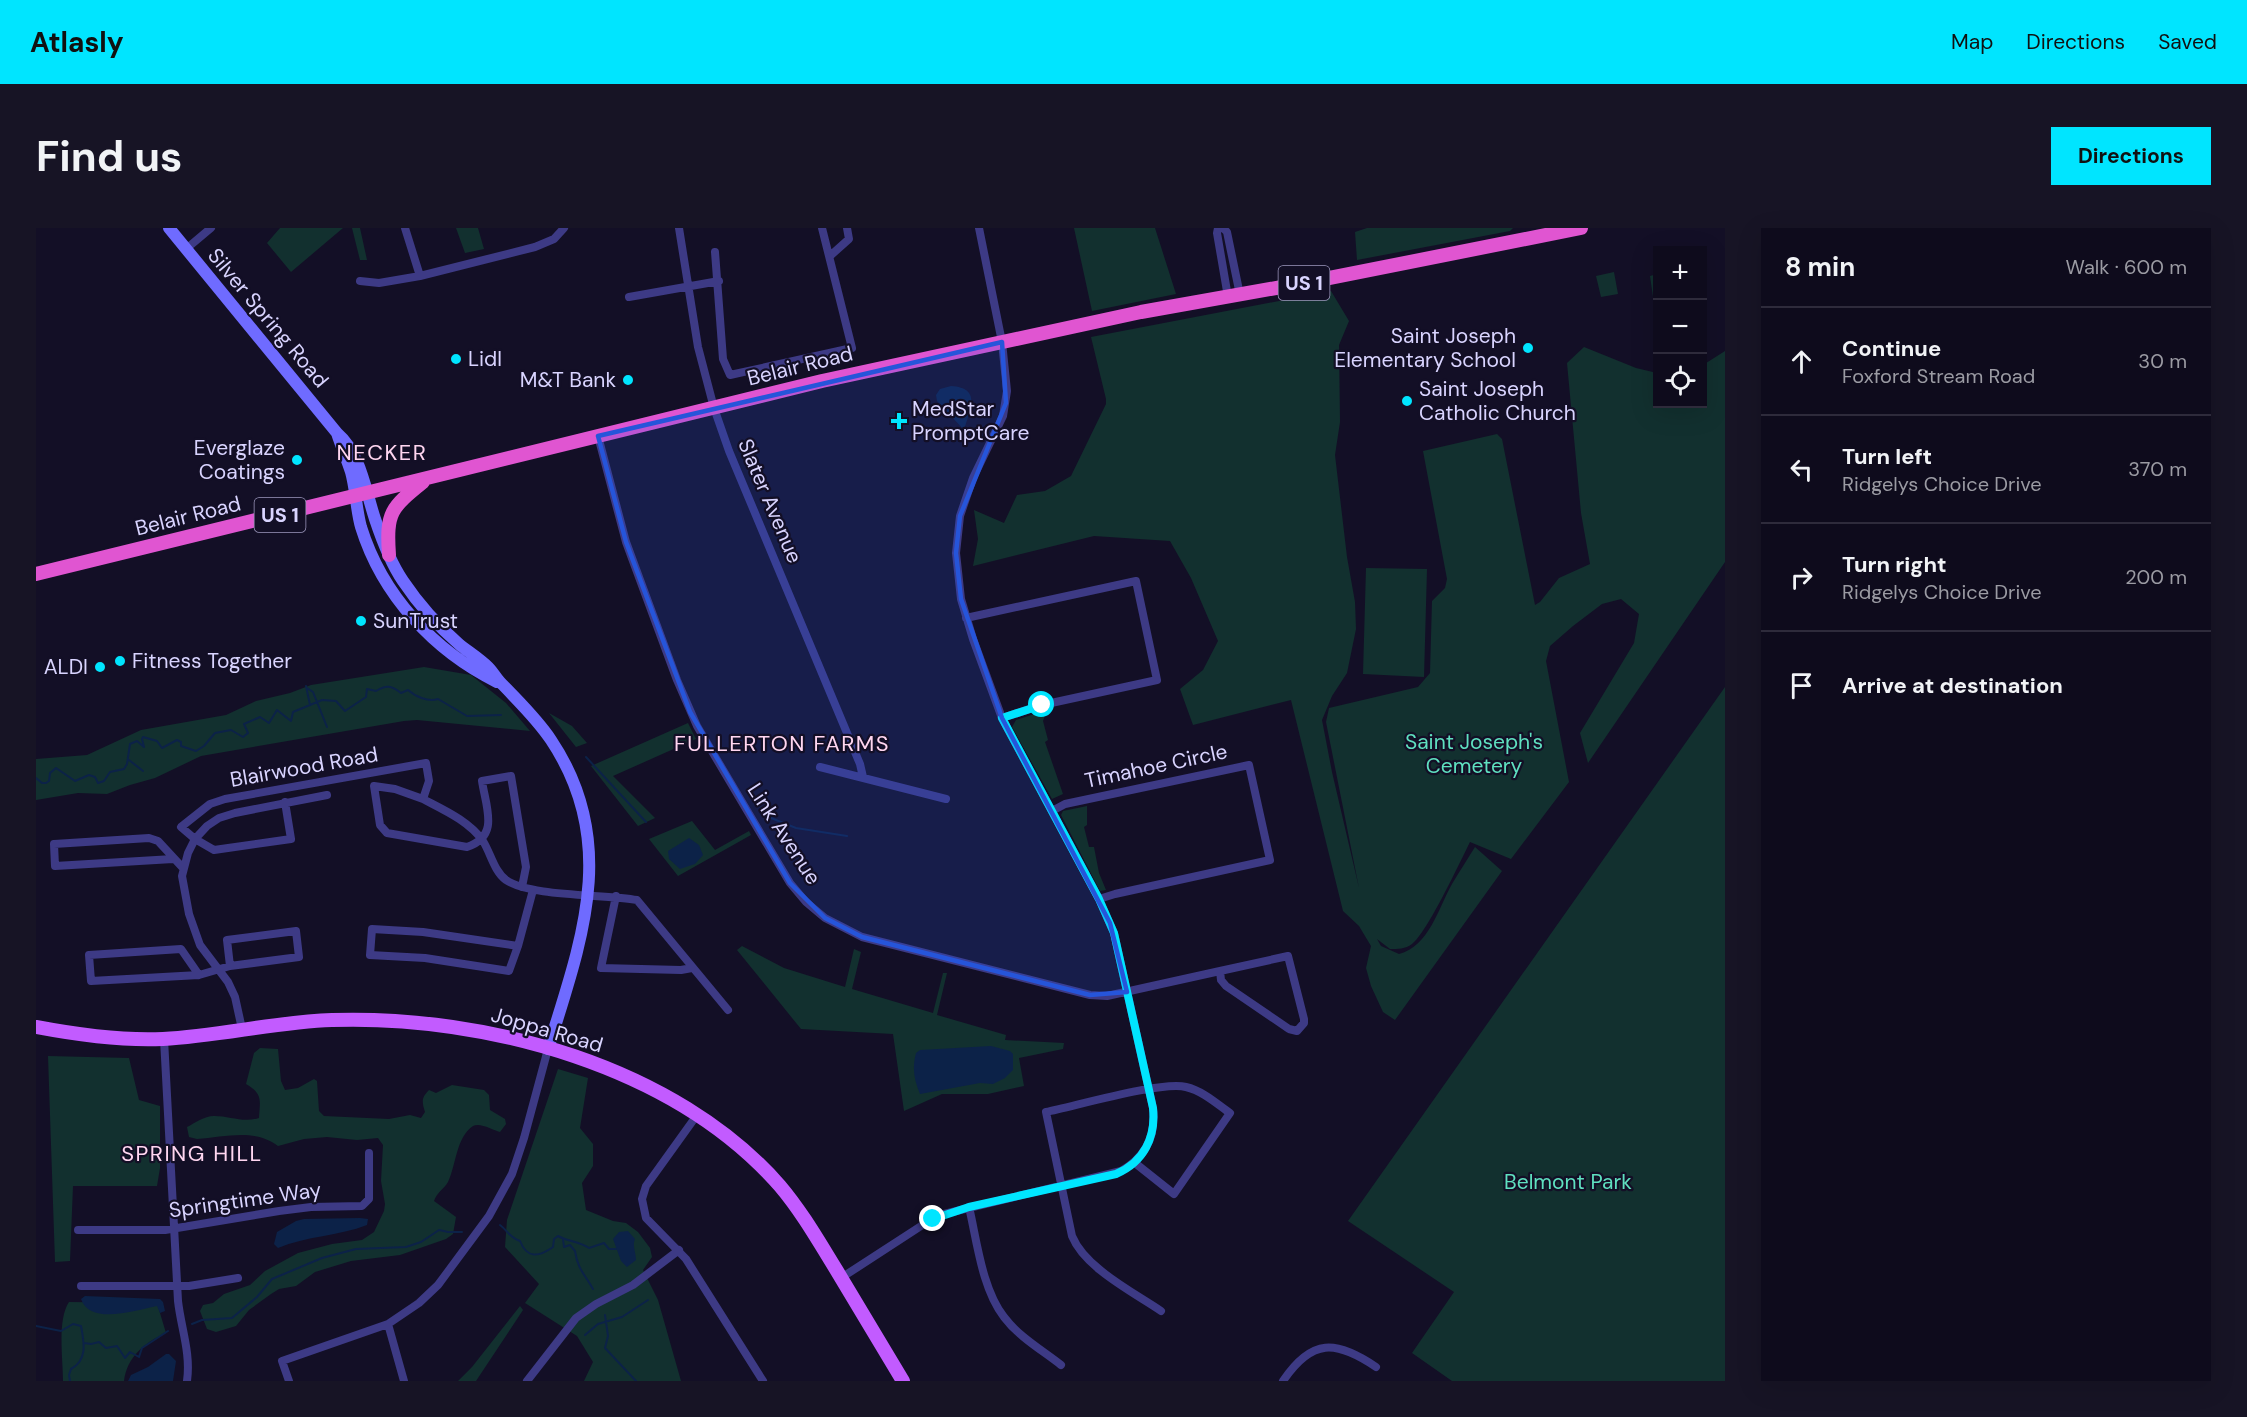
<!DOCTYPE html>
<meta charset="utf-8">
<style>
body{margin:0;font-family:"DM Sans",sans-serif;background:#171425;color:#f1f3f6}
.controls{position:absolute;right:18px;top:18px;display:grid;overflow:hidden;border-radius:0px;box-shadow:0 6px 24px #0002}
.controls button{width:54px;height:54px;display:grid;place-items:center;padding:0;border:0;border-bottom:2px solid #2e2b3b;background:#0e0b1c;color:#f1f3f6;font:30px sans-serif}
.stop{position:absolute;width:18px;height:18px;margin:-14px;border:4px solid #00e5ff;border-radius:50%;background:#fff}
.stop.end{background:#00e5ff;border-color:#fff;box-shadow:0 2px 6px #0008}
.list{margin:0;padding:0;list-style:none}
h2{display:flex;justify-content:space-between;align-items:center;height:78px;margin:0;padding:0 24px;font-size:26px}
h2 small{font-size:20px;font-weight:400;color:#9b9ba3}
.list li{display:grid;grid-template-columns:39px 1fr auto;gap:18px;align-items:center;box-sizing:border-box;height:108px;padding:0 24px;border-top:2px solid #2e2b3b}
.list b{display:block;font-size:22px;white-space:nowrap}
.list p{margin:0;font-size:20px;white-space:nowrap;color:#9b9ba3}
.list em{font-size:20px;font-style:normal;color:#9b9ba3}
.icon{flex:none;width:33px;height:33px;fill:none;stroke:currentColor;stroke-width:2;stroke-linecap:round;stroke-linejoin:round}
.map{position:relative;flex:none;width:1689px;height:1153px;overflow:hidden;border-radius:0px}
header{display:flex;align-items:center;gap:36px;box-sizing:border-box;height:84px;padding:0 30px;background:#00e5ff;color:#111}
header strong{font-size:28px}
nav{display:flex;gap:33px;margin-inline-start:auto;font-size:21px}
.intro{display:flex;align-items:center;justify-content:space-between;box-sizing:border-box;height:144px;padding:0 36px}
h1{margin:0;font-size:42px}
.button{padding:15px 27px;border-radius:0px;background:#00e5ff;color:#111;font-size:21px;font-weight:700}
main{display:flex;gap:36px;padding:0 36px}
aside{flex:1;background:#0e0b1c;border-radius:0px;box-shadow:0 6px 24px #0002}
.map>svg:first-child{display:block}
.green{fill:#12302f}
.water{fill:#0c2248}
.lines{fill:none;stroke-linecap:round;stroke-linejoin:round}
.stream{stroke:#0c2248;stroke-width:2}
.minor{stroke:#3d3a85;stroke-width:8}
.secondary{stroke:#6f6bff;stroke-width:12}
.primary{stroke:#c25bff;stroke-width:14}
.trunk{stroke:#e055d1;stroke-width:14}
.route{stroke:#00e5ff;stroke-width:8}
.marked{fill:#2655da;fill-opacity:0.2;stroke:#2655da;stroke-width:4.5;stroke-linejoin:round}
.poi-dot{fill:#00e5ff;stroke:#130f26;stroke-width:2}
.labels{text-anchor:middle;stroke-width:4.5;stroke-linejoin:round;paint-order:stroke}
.shield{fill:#130f26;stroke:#9e99be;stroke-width:1.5}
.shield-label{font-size:20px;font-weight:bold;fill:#d9d4ff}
.street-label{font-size:21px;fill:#d9d4ff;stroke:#130f26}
.poi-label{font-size:21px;fill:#d9d4ff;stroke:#130f26;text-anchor:start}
.park-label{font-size:21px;fill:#5fe0c0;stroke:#130f26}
.neighbourhood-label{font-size:22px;letter-spacing:1.5px;fill:#ffd6f0;stroke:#130f26}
</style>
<header>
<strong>Atlasly</strong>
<nav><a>Map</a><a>Directions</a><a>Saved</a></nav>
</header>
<div class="intro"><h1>Find us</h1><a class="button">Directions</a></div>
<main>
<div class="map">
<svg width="1689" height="1153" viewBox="0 0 1689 1153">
<rect width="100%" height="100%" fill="#130f26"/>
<path class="green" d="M 244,0 L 307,0 L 255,44 L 231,15 Z
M 316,0 L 324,0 L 331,32 L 324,32 Z
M 420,0 L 442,0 L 448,21 L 429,25 Z
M 1038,0 L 1119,0 L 1140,66 L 1056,83 Z
M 1331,0 L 1477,0 L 1474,3 L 1321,32 L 1319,4 Z
M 1578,44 L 1582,66 L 1565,69 L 1560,48 Z
M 1621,46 L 1622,46 L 1621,97 L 1614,48 Z
M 1295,63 L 1313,93 L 1303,117 L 1304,194 L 1299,227 L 1311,329 L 1319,374 L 1320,401 L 1311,445 L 1296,468 L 1286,492 L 1296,544 L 1323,660 L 1290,494 L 1293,480 L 1382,459 L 1394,445 L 1396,373 L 1409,360 L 1411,351 L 1387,223 L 1461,206 L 1466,211 L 1499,377 L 1504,374 L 1523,350 L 1554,336 L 1545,285 L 1531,135 L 1548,119 L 1600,140 L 1621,145 L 1622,176 L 1666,176 L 1667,137 L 1689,123 L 1689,334 L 1552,535 L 1544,505 L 1598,415 L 1603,386 L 1585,371 L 1566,376 L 1537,398 L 1514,418 L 1510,433 L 1533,554 L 1475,631 L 1434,614 C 1424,634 1391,705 1376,716 C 1369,721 1362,721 1354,721 L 1341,711 L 1345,718 L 1363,726 C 1393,718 1402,681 1416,656 C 1423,644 1431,632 1439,619 L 1466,643 L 1359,792 L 1347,784 L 1335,758 L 1330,740 L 1335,718 L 1323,698 L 1307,683 L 1255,472 L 1157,497 L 1144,461 L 1167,442 L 1182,413 L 1155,350 L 1134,313 L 1058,308 L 937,338 L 942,311 L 938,282 L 968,295 L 981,267 L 1009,263 L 1035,248 L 1070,176 L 1070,171 L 1055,109 Z
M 1330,340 L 1391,341 L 1388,449 L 1327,446 Z
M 388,439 L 435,447 L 470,475 L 494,503 L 381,492 L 368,493 L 165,528 L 119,550 L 94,557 L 71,566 L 42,565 L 0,572 L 0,531 L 51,527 L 105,502 L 190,487 L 220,473 L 254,465 L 275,457 Z
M 1689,459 L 1689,1153 L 1416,1153 L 1376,1125 L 1418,1064 L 1312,993 Z
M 1011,482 L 1007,493 L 1012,512 L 1009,514 L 1027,566 L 1016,571 L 976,499 L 980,492 Z
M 513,485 L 536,498 L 551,515 L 540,519 Z
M 652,495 L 660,511 L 577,548 L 619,590 L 602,598 L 555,538 Z
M 1051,578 L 1051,597 L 1048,599 L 1053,619 L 1058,619 L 1063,645 L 1070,662 L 1064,663 L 1025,587 L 1027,583 Z
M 656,593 L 679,622 L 713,603 L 715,607 L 642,648 L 613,611 Z
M 706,718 L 748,740 L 809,759 L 818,721 L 825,724 L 816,761 L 897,785 L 907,745 L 911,745 L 901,787 L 970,807 L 969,812 L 1028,815 L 1027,821 L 983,830 L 988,858 L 952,866 L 906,866 L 868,883 L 857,806 L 765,801 L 701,722 Z
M 224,820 L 242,821 L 245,853 L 249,862 L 262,860 L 278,851 L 281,853 L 283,883 L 288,888 L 353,891 L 374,887 L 385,890 L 389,884 C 386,874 385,870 393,862 L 400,865 L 416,857 L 448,862 L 453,867 L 454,882 L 469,891 L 470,896 L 464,904 C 457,902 444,894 437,898 C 420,909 420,938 412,954 C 408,961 401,964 398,973 L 420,989 L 417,1006 L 410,1011 L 364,1027 L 315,1033 L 279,1044 L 260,1058 L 243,1061 L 235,1066 L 213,1082 L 200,1098 L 180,1104 L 171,1101 L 164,1083 L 167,1077 L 177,1075 L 188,1066 L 214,1057 L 229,1043 L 262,1025 L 296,1016 L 326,1012 L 338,1004 L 348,983 L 349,976 L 345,953 L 347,917 L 342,910 L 321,912 L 291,909 L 268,911 L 242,918 C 219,900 189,909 161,911 L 153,909 L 151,899 C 159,895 168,888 178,888 C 194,888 207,895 223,890 C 224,872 227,866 210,856 L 218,825 Z
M 12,828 L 93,830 L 103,872 L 124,878 L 124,940 L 121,958 L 37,958 L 34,1033 L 19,1034 Z
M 522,841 L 552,850 L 544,900 L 557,916 L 557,938 L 546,955 L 550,982 L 577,993 L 590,995 L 602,1004 L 614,1020 L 616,1029 L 607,1042 L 622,1072 L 645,1153 L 548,1153 L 557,1134 L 541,1108 L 489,1075 L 503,1056 L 469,1019 L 471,992 Z
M 33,1074 L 121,1075 L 130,1105 C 108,1115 91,1129 88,1153 L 27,1153 C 27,1131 21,1092 33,1074 Z
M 484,1078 L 487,1082 L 440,1153 L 422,1153 L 436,1139 Z"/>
<path class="water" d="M 915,158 C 946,160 934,181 928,202 L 901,173 L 900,167 L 904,161 Z
M 653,610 L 663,617 L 667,627 L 659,636 L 644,641 L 633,631 L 632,623 Z
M 955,818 L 974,823 L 977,826 L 977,842 L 969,850 L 957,856 L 944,855 L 884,866 C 878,852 876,840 880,825 L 884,822 Z
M 324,990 L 332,991 L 331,997 C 303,1008 270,1008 242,1020 L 238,1016 L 241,1004 L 260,993 L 268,991 Z
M 592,1003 L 599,1011 C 596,1019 600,1024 600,1032 L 591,1039 L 585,1033 L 577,1011 L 583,1004 Z
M 49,1068 L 124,1071 L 127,1074 L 129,1083 L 124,1085 L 121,1078 C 100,1082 54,1098 45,1071 Z
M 130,1126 L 133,1126 L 140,1133 L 137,1153 L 92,1153 L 95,1147 L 112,1139 Z"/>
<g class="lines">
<path class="stream" d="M 270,458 L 274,477
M 271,460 L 277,464 L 291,499
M 550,529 L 610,594
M 93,532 L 107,543
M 0,550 L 6,555 L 10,555 L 13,553 L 14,545 L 20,540 L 39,553 L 53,547 L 59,549 L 62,555 L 68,553 L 74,544 L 88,541 L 91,536 L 94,516 L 101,513 L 108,519 L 106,511 L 107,509 L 121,513 L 126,520 L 141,512 L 145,514 L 145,518 L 160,523 L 168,518 L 179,505 L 195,502 L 207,509 L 212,505 L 208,496 L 224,489 L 233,495 L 241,482 L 255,493 L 257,484 L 286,472 L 300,473 L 309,483 L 330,469 L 331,461 L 340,463 C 350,457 355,457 365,465 L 372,462 C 380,469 392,474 402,471 L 431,488 L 465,487
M 735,590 L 760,600 L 811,608
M 464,997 C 472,1003 474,1010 484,1013 C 491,1031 503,1029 517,1019 L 518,1011 L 522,1008 C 533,1014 542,1013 553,1020 L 568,1015 L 573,1021 L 580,1021
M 527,1011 L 528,1019 L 534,1017 L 539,1023 C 542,1042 548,1045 557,1061
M 569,1087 L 572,1108 L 569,1120 L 600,1153
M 156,1096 L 166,1092 L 196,1090 L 221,1069 L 236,1051 L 286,1030 L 320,1021 L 370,1019 L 385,1014 L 403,1002 L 412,1004 L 426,1004
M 0,1098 L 25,1103 L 37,1096 L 45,1098 C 48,1114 52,1132 35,1141 L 33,1147 L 34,1153
M 549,1107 L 562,1096 L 586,1089 L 612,1072
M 48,1115 L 55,1116 L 63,1114 L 70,1120 L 81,1118 L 89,1130 L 94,1124 L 103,1129 L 106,1120 L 132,1103"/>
<path class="minor" d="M 369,0 L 384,48
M 643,0 L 662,119 L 678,180 L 693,223 L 824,536 L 827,549
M 1182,0 L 1181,5 L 1192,69
M 1187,0 L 1191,4 L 1204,67
M 150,21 L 175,0
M 679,24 L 687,131 L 694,147 L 816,120 L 786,0
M 794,28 L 813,11 L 811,0
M 324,53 L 343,55 L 384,48 L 499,19 L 518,11 L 528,0
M 593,69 L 683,53
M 562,208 L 590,314 L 641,452 L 661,498 L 754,655 L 770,674 L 789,690 L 826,709 L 1054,767 L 1071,768 L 1184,743
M 930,390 L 1100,353 L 1121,452 L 1006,477 L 966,490
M 784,539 L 910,571
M 387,571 L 359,561 L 338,558 L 344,597 L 351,605 L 431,619 C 464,608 450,580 446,553 L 475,548 L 490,639 L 486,659
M 249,574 L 255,611 L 178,622 L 159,611 L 171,598 L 183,590 L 199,585 L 291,567
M 1016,583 L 1029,576 L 1213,537 L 1234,632 L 1079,666 L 1063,671
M 137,631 L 19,638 L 18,616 L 113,610 L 122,613 L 147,640
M 580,668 L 565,740 L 645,742 L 656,740
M 482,718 L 387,704 L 336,701 L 334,727 L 389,730 L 473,743 L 482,718 L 497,662
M 1252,728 L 1268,791 L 1268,795 L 1261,803 L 1253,801 L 1190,758 L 1185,752 L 1184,743 Z
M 163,747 L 145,721 L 53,727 L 55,753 L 163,747 L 194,738 L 263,729 L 260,703 L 191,712 L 194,738
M 206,801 L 199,769 L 192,754 L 164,717 L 153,686 L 146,648 L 152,625 L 159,611 L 145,599 L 174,576 L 189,571 L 390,535 L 393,553 L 387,571 C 408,582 433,593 447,613 C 455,626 458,643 470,652 C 494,669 569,666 601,672 L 692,782
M 128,811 L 142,1073 C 145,1100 155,1125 151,1153
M 661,887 L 610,958 L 606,971 L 610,990 L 650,1031 L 727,1153
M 1099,935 L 1138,966 L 1194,885 C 1181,876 1167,863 1150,859 C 1125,853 1040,878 1010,884 L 1036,1008 C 1049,1040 1097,1064 1125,1083
M 933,979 C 941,1013 946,1061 968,1089 C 983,1109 1006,1122 1025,1137
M 42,1002 L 129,1002 L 243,983 L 275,979 L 326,978 L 333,971 L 333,925
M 805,1050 L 885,998 L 908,986 L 1085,943 C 1110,929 1120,907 1117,880 L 1078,705 L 1063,671 L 966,490 L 937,411 L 925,371 L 920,325 L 924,288 L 937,250 L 967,188 L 971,163 L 966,114 L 943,0
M 45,1058 L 153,1058 L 202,1050
M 352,1096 L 368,1153
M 253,1153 L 246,1133 L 352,1096 L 383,1075 L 402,1057 L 453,988 L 476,946 L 488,910 L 512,821
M 491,1153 L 540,1090 L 560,1076 L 597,1057 L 643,1022
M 1247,1153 C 1276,1110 1300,1112 1340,1139"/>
<path class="secondary" d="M 133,0 L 301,205 C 325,226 329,261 339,291 C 346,312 354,334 367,353 C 383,377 402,398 424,417 C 433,424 444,431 452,439 C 458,445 461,452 467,457 C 484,475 501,491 515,512 C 584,615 545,714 512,821
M 301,205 C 305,218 311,231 315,244 C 320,262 320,281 325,299 C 346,367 398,423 461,454"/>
<path class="primary" d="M 0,799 C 42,807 84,813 127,811 C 184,808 239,794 296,792 C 450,787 639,838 744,958 C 766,984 783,1014 801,1043 C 823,1080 845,1117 867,1153"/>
<path class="trunk" d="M 353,327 C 350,284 355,280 387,254
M 0,346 L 786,153 L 1105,84 L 1268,55 L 1545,0"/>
</g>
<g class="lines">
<path class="route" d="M 897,991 L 933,979 L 1080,946 C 1108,934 1120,909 1117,880 L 1078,705 L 1063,671 L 966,490 L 1006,477"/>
</g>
<path class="marked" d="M 966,114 L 970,175 L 924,288 L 920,325 L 925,371 L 966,490 L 1074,695 L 1091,764 L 1054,767 L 826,709 L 789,690 L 754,655 L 654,484 L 590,314 L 562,208 Z"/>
<g class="poi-dot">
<circle cx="1492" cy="120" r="6"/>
<circle cx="420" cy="131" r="6"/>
<circle cx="592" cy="152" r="6"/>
<circle cx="1371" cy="173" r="6"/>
<path d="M860 184h6v6h6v6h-6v6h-6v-6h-6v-6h6z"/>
<circle cx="261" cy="232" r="6"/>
<circle cx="325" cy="393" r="6"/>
<circle cx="84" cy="433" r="6"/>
<circle cx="64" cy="439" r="6"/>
</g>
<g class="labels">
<g class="shield">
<rect x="1242.5" y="38" width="51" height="34" rx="4.5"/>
<rect x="218.5" y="270" width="51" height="34" rx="4.5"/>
</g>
<g class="shield-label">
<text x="1268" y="62">US 1</text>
<text x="244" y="294">US 1</text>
</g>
<g class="street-label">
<text transform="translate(232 90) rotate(50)" y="7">Silver Spring Road</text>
<text transform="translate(764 138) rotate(-14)" y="7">Belair Road</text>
<text transform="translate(734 273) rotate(67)" y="7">Slater Avenue</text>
<text transform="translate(152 288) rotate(-14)" y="7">Belair Road</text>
<text transform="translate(1120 538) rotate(-12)" y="7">Timahoe Circle</text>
<text transform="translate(268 539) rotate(-10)" y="7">Blairwood Road</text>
<text transform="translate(748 606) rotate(57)" y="7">Link Avenue</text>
<text transform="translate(511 802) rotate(16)" y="7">Joppa Road</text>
<text transform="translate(209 972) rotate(-8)" y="7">Springtime Way</text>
</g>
<g class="poi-label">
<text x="1480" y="115" text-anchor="end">Saint Joseph<tspan x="1480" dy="24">Elementary School</tspan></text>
<text x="432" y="138">Lidl</text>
<text x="580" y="159" text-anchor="end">M&amp;T Bank</text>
<text x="1383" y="168">Saint Joseph<tspan x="1383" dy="24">Catholic Church</tspan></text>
<text x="876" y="188">MedStar<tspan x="876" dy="24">PromptCare</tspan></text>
<text x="249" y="227" text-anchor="end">Everglaze<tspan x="249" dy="24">Coatings</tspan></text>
<text x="337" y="400">SunTrust</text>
<text x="96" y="440">Fitness Together</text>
<text x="52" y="446" text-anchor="end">ALDI</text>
</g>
<g class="park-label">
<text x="1438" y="521">Saint Joseph's<tspan x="1438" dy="24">Cemetery</tspan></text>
<text x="1532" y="961">Belmont Park</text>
</g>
<g class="neighbourhood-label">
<text x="346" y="232">NECKER</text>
<text x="746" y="523">FULLERTON FARMS</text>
<text x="156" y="933">SPRING HILL</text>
</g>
</g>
</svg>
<div class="controls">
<button>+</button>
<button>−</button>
<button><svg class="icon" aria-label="locate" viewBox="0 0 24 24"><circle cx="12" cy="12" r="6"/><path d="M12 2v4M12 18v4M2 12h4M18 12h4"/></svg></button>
</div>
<div class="stop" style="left:1006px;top:477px"></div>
<div class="stop end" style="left:897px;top:991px"></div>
</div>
<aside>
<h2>8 min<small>Walk · 600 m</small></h2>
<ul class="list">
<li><svg class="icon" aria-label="ahead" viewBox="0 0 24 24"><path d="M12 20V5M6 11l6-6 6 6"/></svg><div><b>Continue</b><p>Foxford Stream Road</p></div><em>30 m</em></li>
<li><svg class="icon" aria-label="left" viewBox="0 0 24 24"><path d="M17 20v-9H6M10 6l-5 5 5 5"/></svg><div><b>Turn left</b><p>Ridgelys Choice Drive</p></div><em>370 m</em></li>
<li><svg class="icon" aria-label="right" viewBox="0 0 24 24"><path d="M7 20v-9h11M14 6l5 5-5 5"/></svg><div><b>Turn right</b><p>Ridgelys Choice Drive</p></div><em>200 m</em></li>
<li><svg class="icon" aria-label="arrive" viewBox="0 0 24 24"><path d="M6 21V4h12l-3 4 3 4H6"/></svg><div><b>Arrive at destination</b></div></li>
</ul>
</aside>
</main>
